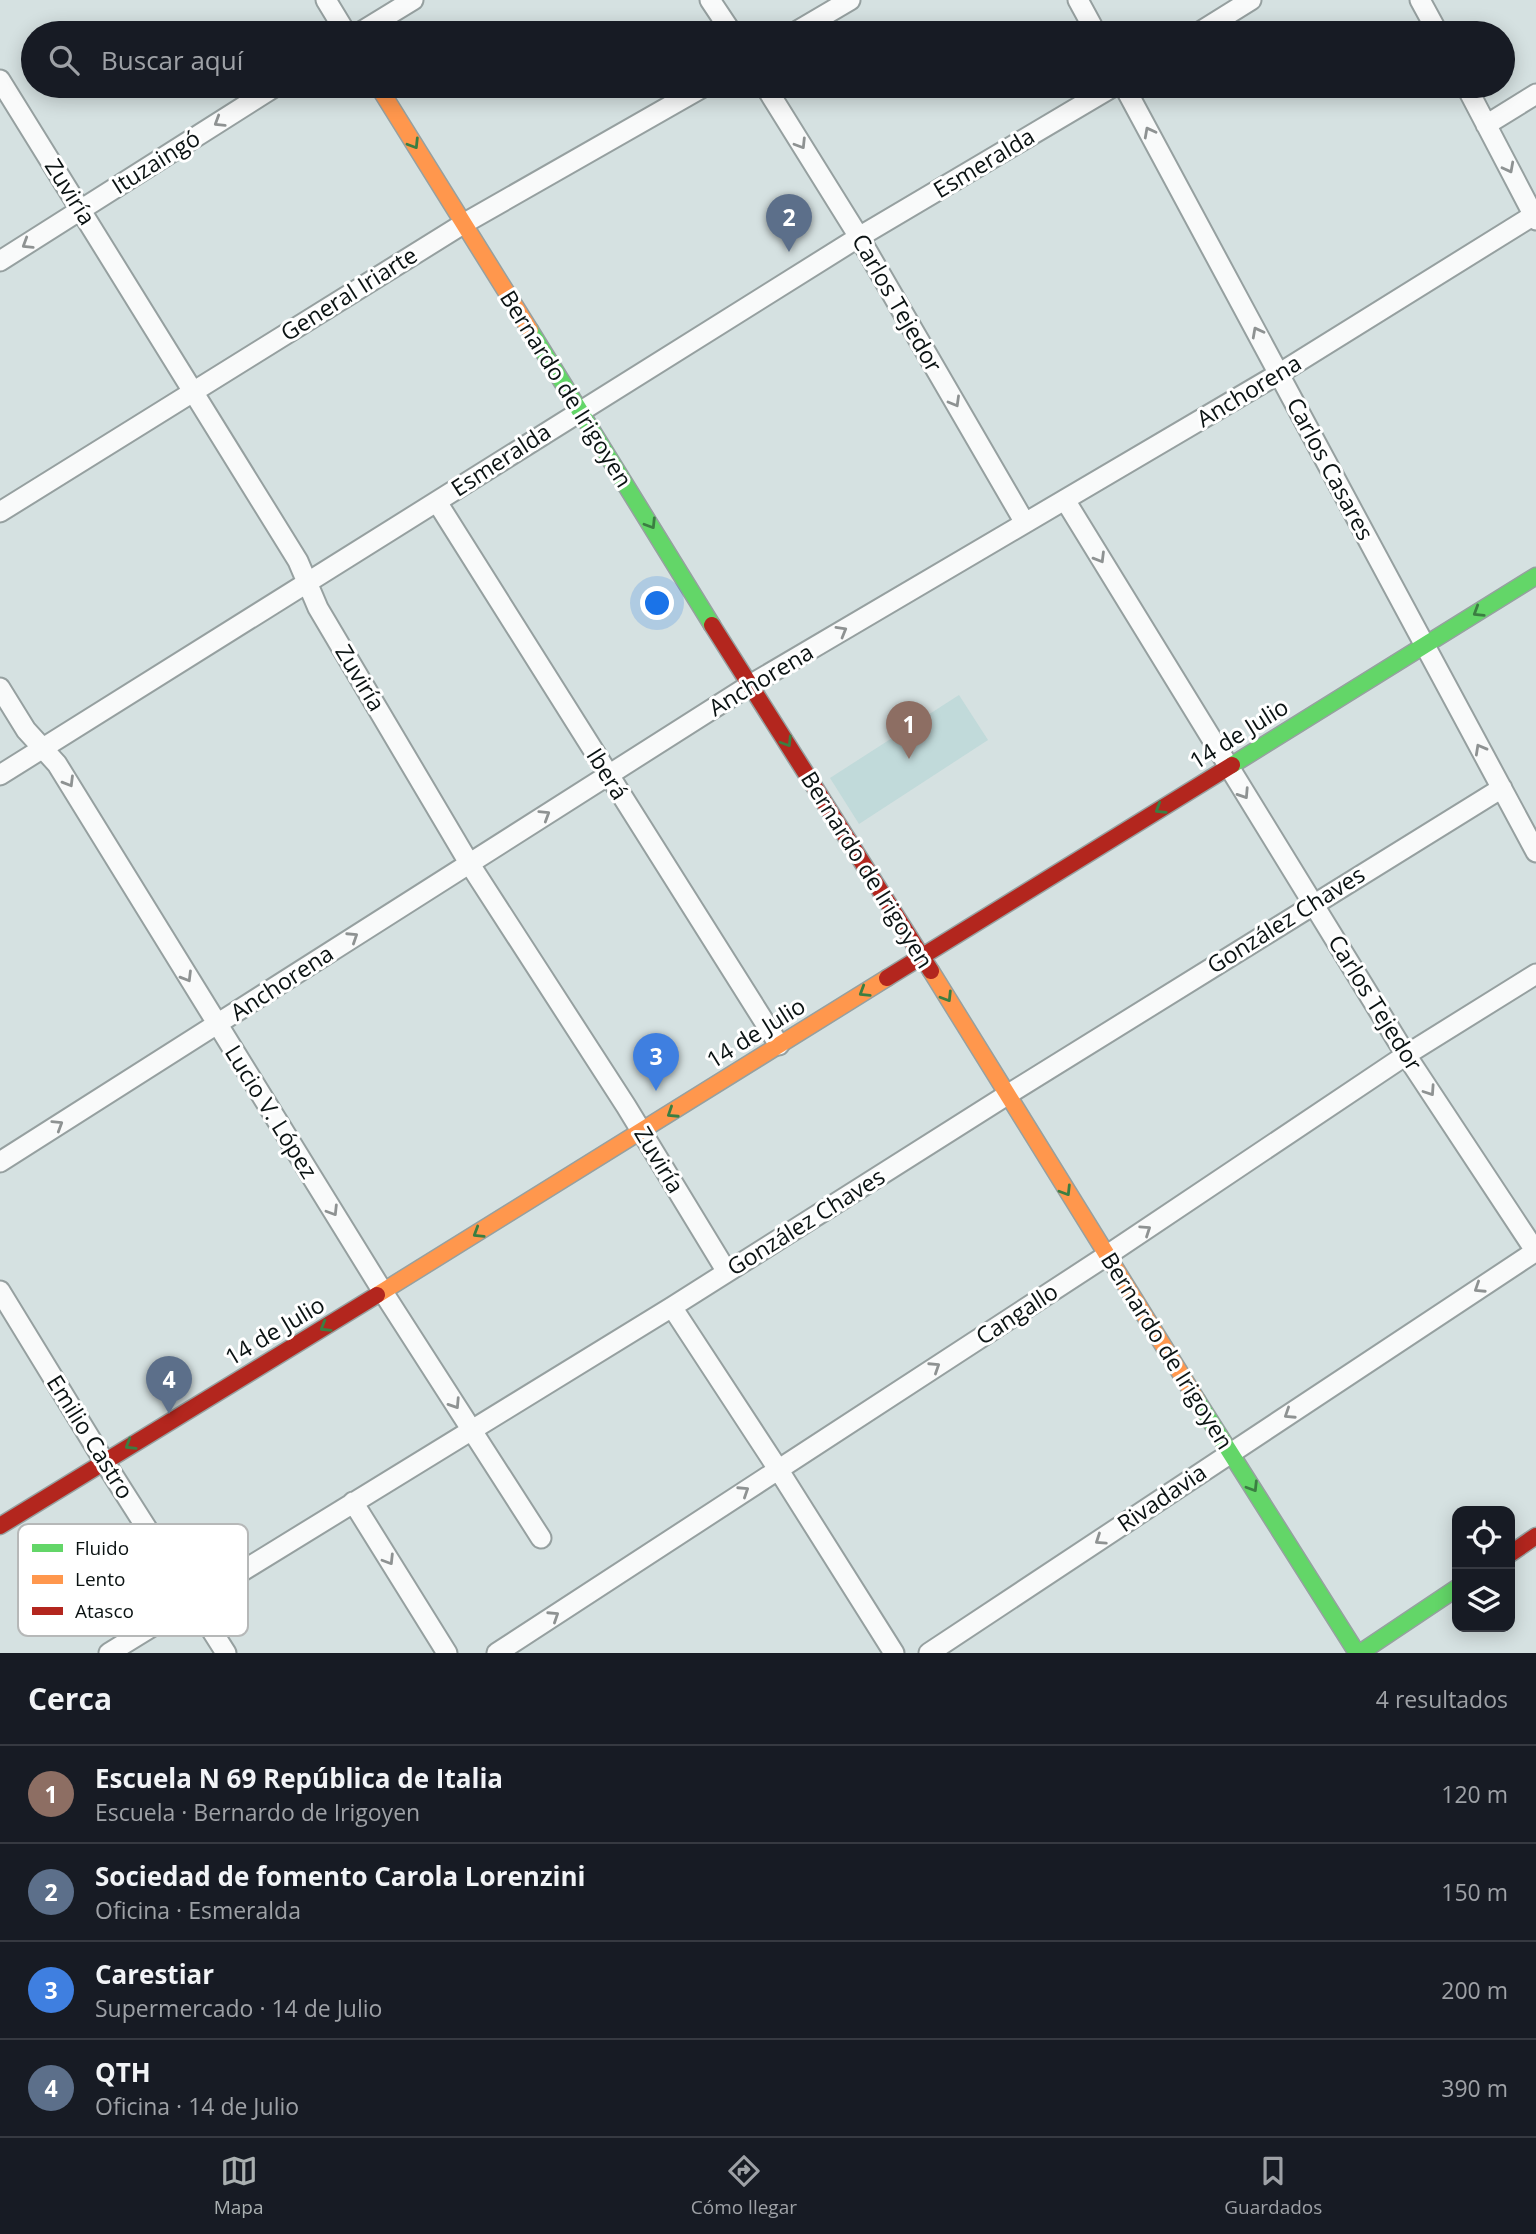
<!DOCTYPE html>
<html lang="es">
<meta charset="utf-8">
<style>
body{margin:0;font-family:"Open Sans",sans-serif;background:#20242c;color:#f1f3f6}
.controls{position:absolute;right:21px;bottom:21px;display:grid;overflow:hidden;border-radius:14px;box-shadow:0 4px 18px #0003}
.controls button{width:63px;height:63px;display:grid;place-items:center;padding:0;border:0;border-bottom:2px solid #363941;background:#171b24;color:#f1f3f6;font:35px sans-serif}
.you{position:absolute;left:658px;top:604px;width:24px;height:24px;margin:-18px;border:5px solid #fff;border-radius:50%;background:#1a73e8;box-shadow:0 0 0 10px #1a73e833}
.badge{display:grid;place-items:center;width:46px;height:46px;border-radius:50%;background:#a9afb0;color:#fff;font-size:23px;font-weight:700}
.pin{position:absolute;translate:-50% -58px;filter:drop-shadow(0 2px 4px #0008)}
.pin::after{content:'';position:absolute;top:37px;width:24px;height:21px;background:inherit;clip-path:polygon(0 0,100% 0,50% 100%)}
.list{margin:0;padding:0;list-style:none}
h2{display:flex;justify-content:space-between;align-items:center;height:91px;margin:0;padding:0 28px;font-size:30px}
h2 small{font-size:23px;font-weight:400;color:#9ea1a6}
.list li{display:grid;grid-template-columns:46px 1fr auto;gap:21px;align-items:center;box-sizing:border-box;height:98px;padding:0 28px;border-top:2px solid #363941}
.list b{display:block;font-size:26px;white-space:nowrap}
.list p{margin:0;font-size:23px;white-space:nowrap;color:#9ea1a6}
.list em{font-size:23px;font-style:normal;color:#9ea1a6}
.icon{flex:none;width:38px;height:38px;fill:none;stroke:currentColor;stroke-width:2;stroke-linecap:round;stroke-linejoin:round}
.map{position:relative;flex:none;width:1536px;height:1653px;overflow:hidden}
.search{position:absolute;background:#171b24;box-shadow:0 4px 18px #0003;left:21px;right:21px;top:21px;height:77px;display:flex;align-items:center;gap:18px;box-sizing:border-box;padding:0 24px;border-radius:38px;color:#9ea1a6;font-size:26px}
.sheet{height:483px;background:#171b24}
nav{display:flex;justify-content:space-around;align-items:center;box-sizing:border-box;height:98px;border-top:2px solid #363941;background:#171b24;font-size:19px;color:#9ea1a6}
nav a{display:grid;justify-items:center;gap:4px}
nav .on{color:#a9afb0}
.map>svg:first-child{display:block}
.built{fill:#c1dada}
.lines{fill:none;stroke-linecap:round;stroke-linejoin:round}
.street-casing{stroke:#96a0a0;stroke-width:23}
.fast-casing{stroke:#96a0a0;stroke-width:19}
.slow-casing{stroke:#96a0a0;stroke-width:19}
.jam-casing{stroke:#96a0a0;stroke-width:19}
.street{stroke:#f9fafa;stroke-width:19}
.fast{stroke:#63d668;stroke-width:16}
.slow{stroke:#ff974d;stroke-width:16}
.jam{stroke:#b3261e;stroke-width:16}
.oneway{stroke:#8e9292}
.oneway2{stroke:#3b7e42}
.labels{text-anchor:middle;stroke-width:6;stroke-linejoin:round;paint-order:stroke}
.street-label{font-size:23px;fill:#0b1313;stroke:#fff}
.key{fill:#fff;stroke:#b6b8b8;stroke-width:2}
.key-label{font-size:19px;fill:#0b1313}
</style>
<div class="map">
<svg width="1536" height="1653" viewBox="0 0 1536 1653">
<rect width="100%" height="100%" fill="#d5e1e1"/>
<path class="built" d="M 959,695 L 988,740 L 859,824 L 830,778 Z"/>
<g class="lines">
<g class="street-casing">
<path id="street" d="M 326,0 L 346,33
M 710,0 L 732,33
M 1078,0 L 1096,33
M 1420,0 L 1438,33
M 359,33 L 413,0
M 794,33 L 850,0
M 1198,33 L 1251,0
M 0,80 L 298,561 L 318,608 L 469,863 L 626,1106 L 727,1272
M 765,86 L 859,237 L 1025,523
M 1124,86 L 1536,852
M 1466,86 L 1536,220
M 1486,125 L 1536,94
M 0,261 L 276,86
M 1065,500 L 1406,1055 L 1536,1252
M 437,502 L 779,1045
M 0,512 L 463,224 L 705,86
M 0,688 L 26,730 L 57,764 L 383,1292 L 541,1538
M 0,775 L 859,237 L 1114,86
M 0,1162 L 750,685 L 1280,373 L 1534,215
M 0,1291 L 104,1461 L 226,1653
M 672,1307 L 778,1469 L 894,1653
M 353,1502 L 447,1653
M 109,1653 L 672,1307 L 1007,1095 L 1502,788
M 497,1653 L 1106,1256 L 1406,1055 L 1536,974
M 929,1653 L 1536,1251"/>
</g>
<g class="fast-casing">
<path id="fast" d="M 530,330 L 712,625
M 1232,765 L 1536,576
M 1197,1400 L 1357,1653
M 1360,1653 L 1457,1588"/>
</g>
<g class="slow-casing">
<path id="slow" d="M 378,86 L 530,330
M 931,971 L 1197,1400
M 377,1295 L 887,978"/>
</g>
<g class="jam-casing">
<path id="jam" d="M 712,625 L 931,971
M 887,978 L 1232,765
M 0,1526 L 377,1295
M 1510,1554 L 1536,1536"/>
</g>
<use href="#street" class="street"/>
<use href="#fast" class="fast"/>
<use href="#slow" class="slow"/>
<use href="#jam" class="jam"/>
</g>
<defs><path id="oneway-chevron" d="M-2-3.5L2.5 0L-2 3.5" fill="none" stroke-width="1.6" stroke-linecap="round" stroke-linejoin="round" transform="scale(1.75)"/></defs>
<g class="oneway">
<use href="#oneway-chevron" transform="translate(219 122) rotate(148)"/>
<use href="#oneway-chevron" transform="translate(1149 132) rotate(-118)"/>
<use href="#oneway-chevron" transform="translate(801 144) rotate(58)"/>
<use href="#oneway-chevron" transform="translate(1509 168) rotate(62)"/>
<use href="#oneway-chevron" transform="translate(27 244) rotate(148)"/>
<use href="#oneway-chevron" transform="translate(1257 332) rotate(-118)"/>
<use href="#oneway-chevron" transform="translate(955 402) rotate(60)"/>
<use href="#oneway-chevron" transform="translate(1100 558) rotate(59)"/>
<use href="#oneway-chevron" transform="translate(842 631) rotate(-30)"/>
<use href="#oneway-chevron" transform="translate(1480 749) rotate(-119)"/>
<use href="#oneway-chevron" transform="translate(69 782) rotate(59)"/>
<use href="#oneway-chevron" transform="translate(1244 794) rotate(57)"/>
<use href="#oneway-chevron" transform="translate(545 815) rotate(-32)"/>
<use href="#oneway-chevron" transform="translate(353 937) rotate(-33)"/>
<use href="#oneway-chevron" transform="translate(187 977) rotate(59)"/>
<use href="#oneway-chevron" transform="translate(1430 1091) rotate(56)"/>
<use href="#oneway-chevron" transform="translate(58 1125) rotate(-32)"/>
<use href="#oneway-chevron" transform="translate(333 1211) rotate(58)"/>
<use href="#oneway-chevron" transform="translate(1146 1230) rotate(-34)"/>
<use href="#oneway-chevron" transform="translate(1479 1288) rotate(147)"/>
<use href="#oneway-chevron" transform="translate(935 1367) rotate(-33)"/>
<use href="#oneway-chevron" transform="translate(455 1404) rotate(57)"/>
<use href="#oneway-chevron" transform="translate(1289 1414) rotate(147)"/>
<use href="#oneway-chevron" transform="translate(744 1491) rotate(-33)"/>
<use href="#oneway-chevron" transform="translate(1100 1540) rotate(146)"/>
<use href="#oneway-chevron" transform="translate(389 1560) rotate(58)"/>
<use href="#oneway-chevron" transform="translate(554 1616) rotate(-33)"/>
</g>
<g class="oneway2">
<use href="#oneway-chevron" transform="translate(414 144) rotate(58)"/>
<use href="#oneway-chevron" transform="translate(651 524) rotate(58)"/>
<use href="#oneway-chevron" transform="translate(1478 612) rotate(148)"/>
<use href="#oneway-chevron" transform="translate(787 742) rotate(58)"/>
<use href="#oneway-chevron" transform="translate(1160 809) rotate(148)"/>
<use href="#oneway-chevron" transform="translate(864 992) rotate(148)"/>
<use href="#oneway-chevron" transform="translate(947 997) rotate(58)"/>
<use href="#oneway-chevron" transform="translate(672 1113) rotate(147)"/>
<use href="#oneway-chevron" transform="translate(1066 1191) rotate(58)"/>
<use href="#oneway-chevron" transform="translate(478 1233) rotate(148)"/>
<use href="#oneway-chevron" transform="translate(325 1327) rotate(149)"/>
<use href="#oneway-chevron" transform="translate(130 1445) rotate(149)"/>
<use href="#oneway-chevron" transform="translate(1253 1487) rotate(58)"/>
</g>
<g class="labels">
<g class="street-label">
<text transform="translate(156 162) rotate(-32)" y="8">Ituzaingó</text>
<text transform="translate(984 163) rotate(-31)" y="8">Esmeralda</text>
<text transform="translate(70 192) rotate(58)" y="8">Zuviría</text>
<text transform="translate(349 294) rotate(-32)" y="8">General Iriarte</text>
<text transform="translate(897 303) rotate(60)" y="8">Carlos Tejedor</text>
<text transform="translate(566 389) rotate(58)" y="8">Bernardo de Irigoyen</text>
<text transform="translate(1249 391) rotate(-31)" y="8">Anchorena</text>
<text transform="translate(501 460) rotate(-33)" y="8">Esmeralda</text>
<text transform="translate(1330 469) rotate(62)" y="8">Carlos Casares</text>
<text transform="translate(360 678) rotate(59)" y="8">Zuviría</text>
<text transform="translate(761 680) rotate(-31)" y="8">Anchorena</text>
<text transform="translate(1239 734) rotate(-32)" y="8">14 de Julio</text>
<text transform="translate(607 774) rotate(58)" y="8">Iberá</text>
<text transform="translate(867 870) rotate(58)" y="8">Bernardo de Irigoyen</text>
<text transform="translate(1286 920) rotate(-32)" y="8">González Chaves</text>
<text transform="translate(282 983) rotate(-33)" y="8">Anchorena</text>
<text transform="translate(1375 1003) rotate(58)" y="8">Carlos Tejedor</text>
<text transform="translate(756 1033) rotate(-32)" y="8">14 de Julio</text>
<text transform="translate(271 1112) rotate(58)" y="8">Lucio V. López</text>
<text transform="translate(659 1160) rotate(59)" y="8">Zuviría</text>
<text transform="translate(806 1222) rotate(-32)" y="8">González Chaves</text>
<text transform="translate(1017 1314) rotate(-33)" y="8">Cangallo</text>
<text transform="translate(275 1331) rotate(-31)" y="8">14 de Julio</text>
<text transform="translate(1167 1351) rotate(58)" y="8">Bernardo de Irigoyen</text>
<text transform="translate(90 1437) rotate(58)" y="8">Emilio Castro</text>
<text transform="translate(1162 1498) rotate(-34)" y="8">Rivadavia</text>
</g>
</g>
<rect x="18" y="1524" width="230" height="112" rx="10" class="key"/>
<rect x="32" y="1544" width="31" height="8" fill="#63d668"/>
<rect x="32" y="1575" width="31" height="9" fill="#ff974d"/>
<rect x="32" y="1607" width="31" height="8" fill="#b3261e"/>
<g class="key-label">
<text x="75" y="1555">Fluido</text>
<text x="75" y="1586">Lento</text>
<text x="75" y="1618">Atasco</text>
</g>
</svg>
<div class="controls">
<button><svg class="icon" aria-label="locate" viewBox="0 0 24 24"><circle cx="12" cy="12" r="6"/><path d="M12 2v4M12 18v4M2 12h4M18 12h4"/></svg></button>
<button><svg class="icon" aria-label="layers" viewBox="0 0 24 24"><path d="M12 4l9 5-9 5-9-5zM3 14l9 5 9-5"/></svg></button>
</div>
<div class="you"></div>
<div class="pin badge" style="left:909px;top:759px;background:#8d6e63">1</div>
<div class="pin badge" style="left:789px;top:252px;background:#5c6f8a">2</div>
<div class="pin badge" style="left:656px;top:1091px;background:#3f7fe0">3</div>
<div class="pin badge" style="left:169px;top:1414px;background:#5c6f8a">4</div>
<div class="search"><svg class="icon" aria-label="search" viewBox="0 0 24 24"><circle cx="10" cy="10" r="6"/><path d="M15 15l6 6"/></svg>Buscar aquí</div>
</div>
<section class="sheet">
<h2>Cerca<small>4 resultados</small></h2>
<ul class="list">
<li><span class="badge" style="background:#8d6e63">1</span><div><b>Escuela N 69 República de Italia</b><p>Escuela · Bernardo de Irigoyen</p></div><em>120 m</em></li>
<li><span class="badge" style="background:#5c6f8a">2</span><div><b>Sociedad de fomento Carola Lorenzini</b><p>Oficina · Esmeralda</p></div><em>150 m</em></li>
<li><span class="badge" style="background:#3f7fe0">3</span><div><b>Carestiar</b><p>Supermercado · 14 de Julio</p></div><em>200 m</em></li>
<li><span class="badge" style="background:#5c6f8a">4</span><div><b>QTH</b><p>Oficina · 14 de Julio</p></div><em>390 m</em></li>
</ul>
</section>
<nav>
<a class="on"><svg class="icon" aria-label="map" viewBox="0 0 24 24"><path d="M3 6l6-2 6 2 6-2v14l-6 2-6-2-6 2zM9 4v14M15 6v14"/></svg>Mapa</a>
<a><svg class="icon" aria-label="directions" viewBox="0 0 24 24"><path d="M12 3l9 9-9 9-9-9zM9 14v-3h6M13 9l2 2-2 2"/></svg>Cómo llegar</a>
<a><svg class="icon" aria-label="saved" viewBox="0 0 24 24"><path d="M7 4h10v16l-5-4-5 4z"/></svg>Guardados</a>
</nav>
